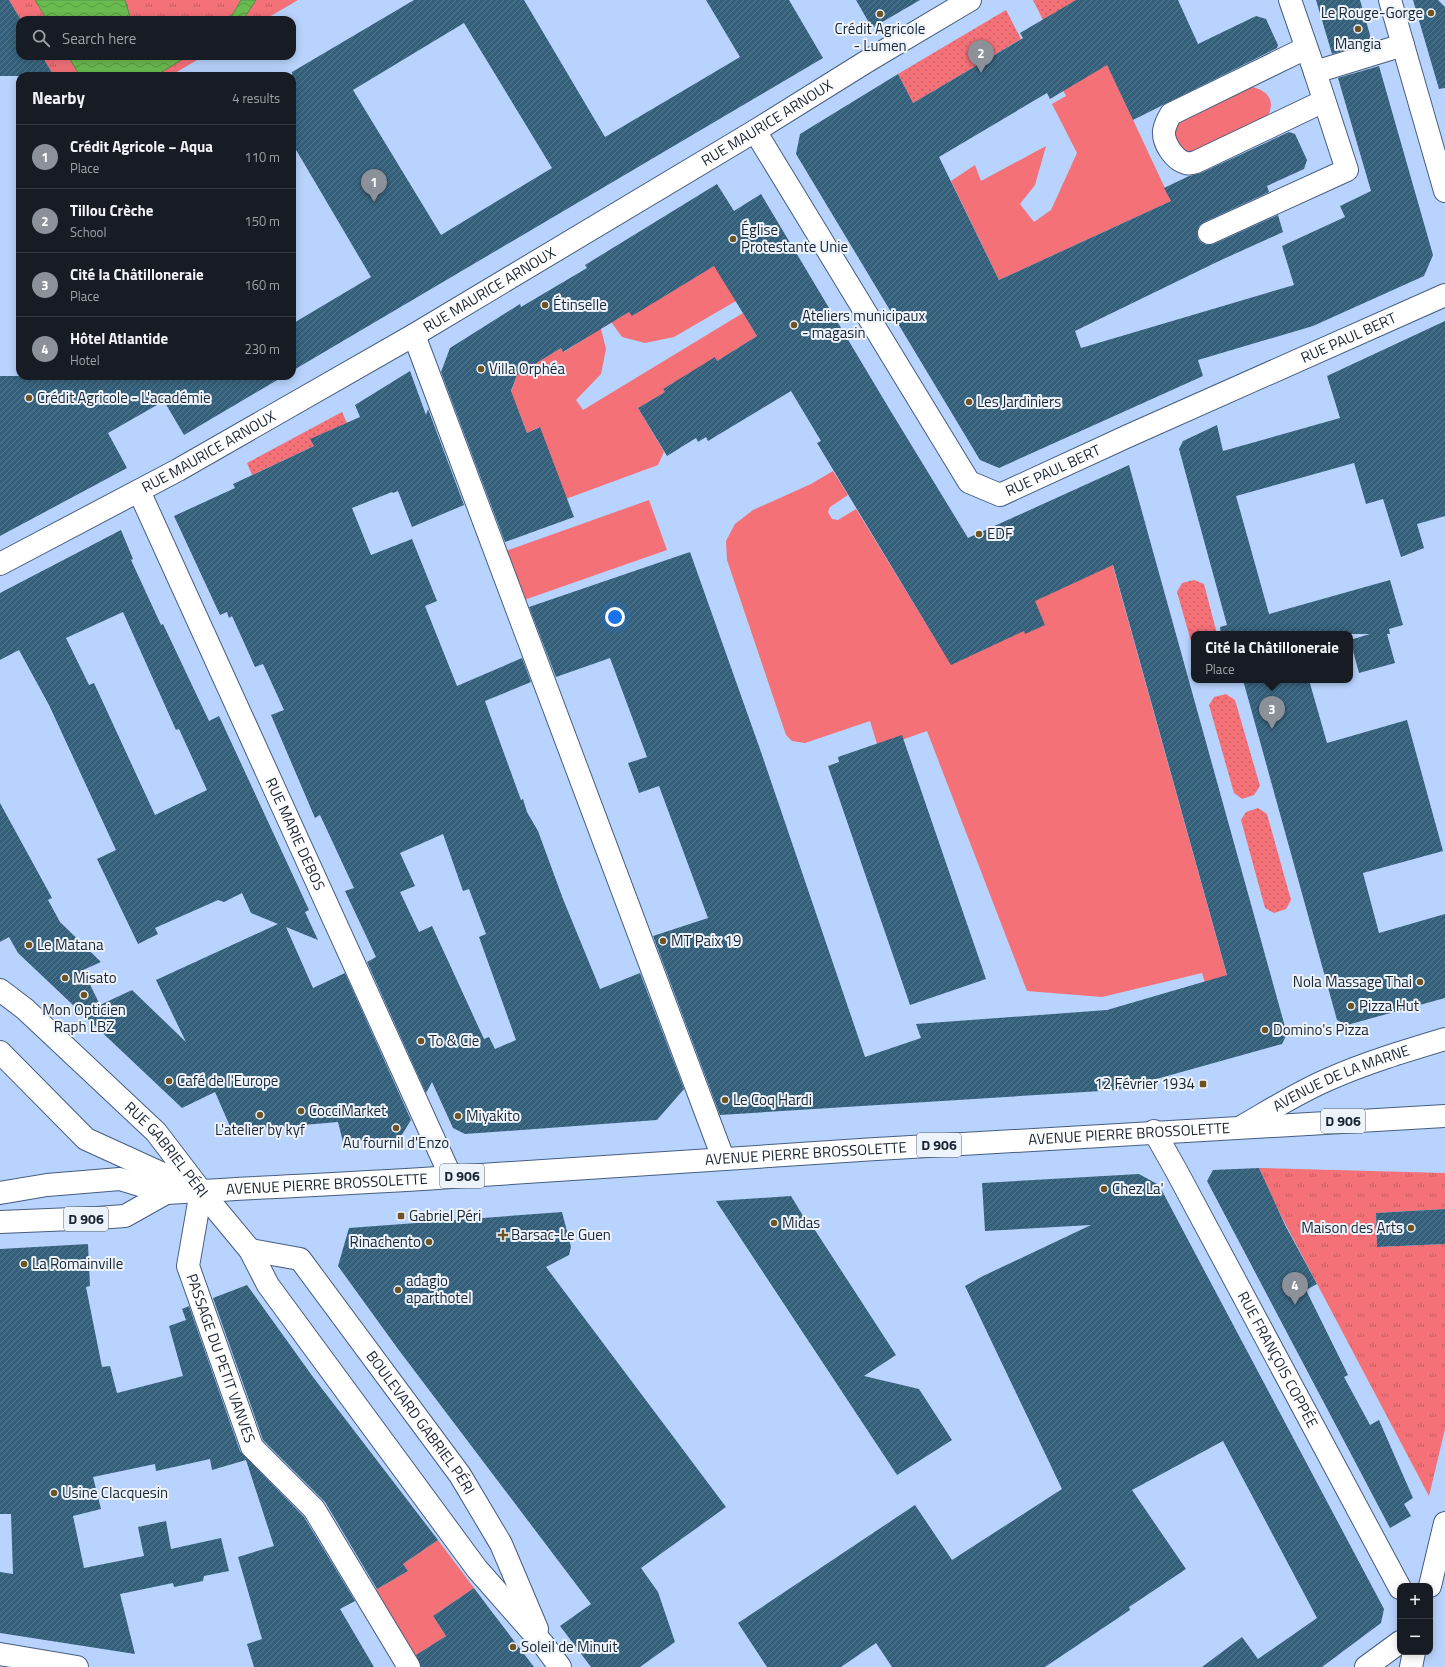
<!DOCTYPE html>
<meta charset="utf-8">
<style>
body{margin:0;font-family:"Titillium Web",sans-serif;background:#242831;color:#f1f3f6}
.controls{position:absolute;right:12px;bottom:12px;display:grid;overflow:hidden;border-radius:8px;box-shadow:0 2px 10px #0003}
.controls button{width:36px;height:36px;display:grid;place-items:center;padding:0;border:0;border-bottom:1px solid #363941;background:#171b24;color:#f1f3f6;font:20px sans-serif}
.you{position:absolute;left:615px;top:617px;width:14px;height:14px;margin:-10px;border:3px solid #fff;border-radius:50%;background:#1a73e8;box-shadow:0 0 0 6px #1a73e833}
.badge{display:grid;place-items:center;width:26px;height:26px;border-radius:50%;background:#8c9099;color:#fff;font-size:13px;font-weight:700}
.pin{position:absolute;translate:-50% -33px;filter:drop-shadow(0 1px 2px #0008)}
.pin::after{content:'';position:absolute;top:21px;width:14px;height:12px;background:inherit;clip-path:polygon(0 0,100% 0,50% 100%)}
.popup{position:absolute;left:1191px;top:631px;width:162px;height:52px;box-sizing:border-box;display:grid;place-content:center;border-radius:8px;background:#171b24;filter:drop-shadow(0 1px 3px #0005);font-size:13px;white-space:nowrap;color:#9ea1a6}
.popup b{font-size:15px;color:#f1f3f6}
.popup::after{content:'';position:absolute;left:50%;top:100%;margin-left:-8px;border:8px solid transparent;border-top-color:#171b24}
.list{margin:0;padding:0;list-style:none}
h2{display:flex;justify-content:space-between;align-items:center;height:52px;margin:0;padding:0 16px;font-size:17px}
h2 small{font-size:13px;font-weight:400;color:#9ea1a6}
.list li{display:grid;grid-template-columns:26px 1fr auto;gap:12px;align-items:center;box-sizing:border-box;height:64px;padding:0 16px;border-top:1px solid #363941}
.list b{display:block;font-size:15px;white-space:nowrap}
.list p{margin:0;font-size:13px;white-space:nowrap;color:#9ea1a6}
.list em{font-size:13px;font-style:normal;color:#9ea1a6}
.icon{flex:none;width:22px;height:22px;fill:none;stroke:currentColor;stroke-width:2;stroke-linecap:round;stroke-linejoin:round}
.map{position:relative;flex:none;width:1445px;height:1667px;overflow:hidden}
.search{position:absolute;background:#171b24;box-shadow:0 2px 10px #0003;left:16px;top:16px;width:280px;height:44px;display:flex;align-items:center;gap:10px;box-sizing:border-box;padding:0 14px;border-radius:12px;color:#9ea1a6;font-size:15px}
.panel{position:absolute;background:#171b24;box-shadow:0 2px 10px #0003;left:16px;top:72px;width:280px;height:308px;border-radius:12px}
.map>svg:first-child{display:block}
.grass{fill:#f47178}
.park{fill:url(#park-tufts)}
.garden{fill:url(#garden-dots)}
.water{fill:url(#water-waves);stroke:#538f48}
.building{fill:url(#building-hatch);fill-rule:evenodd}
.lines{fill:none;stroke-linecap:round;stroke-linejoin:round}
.minor-casing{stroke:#465d81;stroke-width:24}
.major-casing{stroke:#465d81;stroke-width:24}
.minor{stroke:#fff;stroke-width:22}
.major{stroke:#fff;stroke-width:22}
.poi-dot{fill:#6e5325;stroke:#edf3fb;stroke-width:1.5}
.labels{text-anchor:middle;stroke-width:4;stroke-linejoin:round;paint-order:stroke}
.shield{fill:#edf3fb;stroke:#596370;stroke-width:1}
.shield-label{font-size:14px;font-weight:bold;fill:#1a2534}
.poi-label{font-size:15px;fill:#1a2534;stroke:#edf3fb;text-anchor:start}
.street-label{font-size:15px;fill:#1a2534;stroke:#edf3fb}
</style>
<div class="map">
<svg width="1445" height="1667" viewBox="0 0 1445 1667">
<defs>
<pattern id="park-tufts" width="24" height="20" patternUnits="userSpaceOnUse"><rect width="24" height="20" fill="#f47178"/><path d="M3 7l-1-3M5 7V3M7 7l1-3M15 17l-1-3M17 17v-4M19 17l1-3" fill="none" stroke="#c55d63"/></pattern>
<pattern id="garden-dots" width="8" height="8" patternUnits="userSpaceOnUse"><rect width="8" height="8" fill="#f47178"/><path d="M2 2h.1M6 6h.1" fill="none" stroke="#c55d63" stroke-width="1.8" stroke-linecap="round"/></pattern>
<pattern id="water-waves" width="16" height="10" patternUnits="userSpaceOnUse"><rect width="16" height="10" fill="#6bbc50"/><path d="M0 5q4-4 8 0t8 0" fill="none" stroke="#579943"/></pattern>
<pattern id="building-hatch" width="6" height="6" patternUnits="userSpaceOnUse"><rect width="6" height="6" fill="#35607b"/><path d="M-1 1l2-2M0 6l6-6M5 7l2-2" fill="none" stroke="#56788d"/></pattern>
</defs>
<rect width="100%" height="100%" fill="#b8d3fd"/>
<path class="grass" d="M 1105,60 L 1171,201 L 999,280 L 951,181 L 975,165 L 981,181 L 1046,146 L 1035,185 L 1020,204 L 1034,222 L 1051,210 L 1077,153 L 1052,104 L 1066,96 L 1061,86 Z
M 1253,87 C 1271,92 1275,103 1267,118 L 1199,153 L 1182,152 L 1173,130 L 1176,123 L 1245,89 Z
M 710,258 L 736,301 L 674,337 L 645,343 L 622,337 L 609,319 L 619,313 L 621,317 Z
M 743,313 L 757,336 L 717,361 L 715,358 L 663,389 L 665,392 L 638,408 L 664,452 L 658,465 L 563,500 L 539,427 L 527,433 L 519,412 L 507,404 L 521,363 L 536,363 L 561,348 L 564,352 L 583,340 L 600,325 L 606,349 L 601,374 L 576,400 L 583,410 Z
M 833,471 L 848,495 L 830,507 L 828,512 L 832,519 L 838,520 L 856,509 L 936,640 L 1095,502 L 1241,1026 L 1206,986 L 1202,973 L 1102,997 L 1027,991 L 927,731 L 893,743 L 877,744 L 870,721 L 805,743 L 792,741 L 786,735 L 727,560 L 726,541 L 735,524 L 753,510 L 811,484 Z
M 649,500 L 667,550 L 524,600 L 506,551 Z
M 438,1540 L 474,1588 L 433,1616 L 446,1636 L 413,1657 L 373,1591 L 408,1571 L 403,1564 Z"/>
<path class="park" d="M 9,0 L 298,0 L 264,20 L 21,20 Z
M 42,56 L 204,56 L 170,76 L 54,76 Z
M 1259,1168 L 1445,1173 L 1445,1209 L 1376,1213 L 1377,1247 L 1445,1244 L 1445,1429 L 1429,1496 L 1277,1208 Z"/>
<path class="garden" d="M 1033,0 L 1076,0 L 1043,20 Z
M 1006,10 L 1021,39 L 913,103 L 898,74 Z
M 342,412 L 347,423 L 311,439 L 314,446 L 312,447 L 252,475 L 247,463 Z
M 1194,580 L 1204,584 L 1217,634 L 1194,634 L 1194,652 L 1177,592 L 1182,583 Z
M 1226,694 L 1235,700 L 1260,786 L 1254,795 L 1242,799 L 1234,793 L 1209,705 L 1214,697 Z
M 1258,808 L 1267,814 L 1291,900 L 1286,909 L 1274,913 L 1265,908 L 1241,820 L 1246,812 Z"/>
<path class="water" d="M 35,0 L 125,0 L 131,20 L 47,20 Z
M 241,0 L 256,0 L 243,20 L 224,20 L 233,14 Z
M 68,56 L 188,56 L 155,76 L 80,76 Z"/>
<path class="building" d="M 0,0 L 9,0 L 21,20 L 20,56 L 42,56 L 54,76 L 0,76 Z
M 414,0 L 524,0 L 605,137 L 740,57 L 706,0 L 789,0 L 823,58 L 292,371 L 292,324 L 371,277 L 292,143 L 292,72 ZM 464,23 L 552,168 L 441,235 L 353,90 Z
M 856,0 L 920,0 L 872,28 Z
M 1076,0 L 1178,0 L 1198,44 L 1256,16 L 1266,19 L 1278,45 L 1277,48 L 1133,120 L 1107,65 L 1050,99 L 1047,93 L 939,157 L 999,280 L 1171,201 L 1164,188 L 1189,176 L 1201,173 L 1289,132 L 1295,134 L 1307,160 L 1304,169 L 1267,186 L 1269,192 L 1204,222 L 1199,226 L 1197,232 L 1198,239 L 1202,243 L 1207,245 L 1214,244 L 1278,215 L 1283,232 L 1219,261 L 1075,331 L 1081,348 L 1294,285 L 1282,246 L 1345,217 L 1340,206 L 1371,191 L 1338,78 L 1379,66 L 1433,255 L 1424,276 L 1313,326 L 1198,360 L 1203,376 L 999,468 L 980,460 L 796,154 L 800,134 L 898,74 L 913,103 L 1023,38 L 1020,33 Z
M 1316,0 L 1360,0 L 1372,42 L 1332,54 Z
M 1413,0 L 1438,0 L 1445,7 L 1445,88 L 1439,89 Z
M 717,184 L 734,211 L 761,194 L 890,410 L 968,538 L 1129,465 L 1287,1034 L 1282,1044 L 1117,1090 L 720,1115 L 653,936 L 708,918 L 659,786 L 639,793 L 628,763 L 647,757 L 610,658 L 556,677 L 529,607 L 690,552 L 761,752 L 865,1057 L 921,1038 L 916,1024 L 1107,1010 L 1227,975 L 1113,565 L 1035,601 L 1045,625 L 1025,634 L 1024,631 L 951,665 L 817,443 L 821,441 L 791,391 L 708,441 L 706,437 L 698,442 L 696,438 L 667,456 L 638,408 L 665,392 L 663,389 L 715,357 L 717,361 L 757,336 L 714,266 L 632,316 L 629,312 L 563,352 L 561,348 L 517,375 L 511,391 L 527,433 L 540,427 L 574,517 L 505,542 L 441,372 L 450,348 L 520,304 L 521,307 L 587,268 L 585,265 Z
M 1445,321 L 1445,516 L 1417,524 L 1424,548 L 1401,557 L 1383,499 L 1366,504 L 1354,463 L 1236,496 L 1269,614 L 1390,580 L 1403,625 L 1389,629 L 1390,634 L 1387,634 L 1395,663 L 1359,673 L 1350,640 L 1370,634 L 1221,634 L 1220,627 L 1227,625 L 1179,449 L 1183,441 L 1217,425 L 1223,451 L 1340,418 L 1327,376 Z
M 410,371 L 426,415 L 428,409 L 464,505 L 412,527 L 398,491 L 393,493 L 392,492 L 352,508 L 371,555 L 412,539 L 437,601 L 425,606 L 457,686 L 522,658 L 531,682 L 485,701 L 521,800 L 523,799 L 527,812 L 538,831 L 563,899 L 600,989 L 640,973 L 684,1089 L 657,1120 L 479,1133 L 465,1134 L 453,1128 L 432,1082 L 426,1093 L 367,962 L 376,957 L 345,891 L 354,888 L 320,815 L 315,818 L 271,715 L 284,710 L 263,664 L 255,667 L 232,616 L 229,618 L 227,612 L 220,615 L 174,516 L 235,488 L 233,484 L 312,447 L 314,446 L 310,439 L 360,417 L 355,405 ZM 443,834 L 463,891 L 469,889 L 486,934 L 479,937 L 516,1040 L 495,1049 L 489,1037 L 484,1039 L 432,926 L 419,932 L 400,892 L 415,886 L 400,853 Z
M 0,376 L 284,376 L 184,435 L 164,401 L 108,433 L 127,468 L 0,536 Z
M 121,530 L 133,559 L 131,560 L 161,625 L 163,624 L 209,721 L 219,716 L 309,910 L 305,912 L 318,940 L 286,927 L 313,988 L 345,973 L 411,1120 L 400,1138 L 343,1142 L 338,1122 L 232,1131 L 215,1092 L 182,1108 L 18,953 L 9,937 L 0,942 L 0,803 L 52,898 L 48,900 L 60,922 L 101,962 L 83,970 L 100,1005 L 132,990 L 186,1042 L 156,980 L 278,924 L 251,913 L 242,893 L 224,902 L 218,900 L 155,928 L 158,934 L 138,944 L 97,859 L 116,850 L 49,705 L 19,650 L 0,660 L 0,593 ZM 123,612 L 176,730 L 179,729 L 207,790 L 155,815 L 94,683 L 89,685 L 66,638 Z
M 1243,680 L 1309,680 L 1327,743 L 1407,720 L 1443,851 L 1363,873 L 1379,933 L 1445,914 L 1445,998 L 1347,1025 L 1337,1020 Z
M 902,735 L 986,979 L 910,1005 L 828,766 L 839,762 L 838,757 Z
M 1259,1168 L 1285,1225 L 1317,1284 L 1306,1290 L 1348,1375 L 1344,1377 L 1370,1425 L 1379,1420 L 1413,1498 L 1404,1504 L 1411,1516 L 1390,1528 L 1207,1181 L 1213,1170 Z
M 1139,1174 L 1159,1185 L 1178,1221 L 1384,1609 L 1381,1623 L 1322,1667 L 1202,1667 L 1242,1637 L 1258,1659 L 1317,1618 L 1223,1441 L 1132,1490 L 1186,1569 L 1129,1607 L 1130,1610 L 1045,1667 L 892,1667 L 876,1643 L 841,1667 L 767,1667 L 738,1623 L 915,1505 L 952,1560 L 1062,1489 L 965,1286 L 983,1276 L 1091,1225 L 985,1231 L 982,1183 Z
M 791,1196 L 811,1229 L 813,1227 L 896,1355 L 864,1376 L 919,1389 L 952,1440 L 897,1475 L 716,1201 Z
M 1445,1209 L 1445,1244 L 1377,1247 L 1376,1213 Z
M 562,1212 L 571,1247 L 569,1255 L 546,1267 L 726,1507 L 641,1568 L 658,1592 L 675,1642 L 640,1667 L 591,1667 L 560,1626 L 591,1604 L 398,1349 L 338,1266 L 349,1228 Z
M 88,1244 L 90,1286 L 86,1287 L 102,1367 L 110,1366 L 117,1393 L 183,1376 L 169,1326 L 186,1320 L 182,1309 L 189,1306 L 240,1451 L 304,1517 L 355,1601 L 340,1609 L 374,1667 L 254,1667 L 247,1644 L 262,1639 L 238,1557 L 274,1546 L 246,1460 L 212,1470 L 210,1459 L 156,1471 L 155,1464 L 93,1477 L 101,1509 L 73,1516 L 84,1568 L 144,1556 L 138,1527 L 166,1521 L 171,1549 L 221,1538 L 229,1571 L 204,1576 L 203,1581 L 174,1587 L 173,1583 L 120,1594 L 135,1654 L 0,1633 L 0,1572 L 13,1574 L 11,1514 L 0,1514 L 0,1249 Z
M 247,1285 L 313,1377 L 438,1540 L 403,1564 L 408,1571 L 377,1589 L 325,1502 L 263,1440 L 213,1298 Z
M 474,1588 L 489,1608 L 534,1667 L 421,1667 L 416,1655 L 446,1636 L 433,1616 Z"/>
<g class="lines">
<g class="minor-casing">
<g id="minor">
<path d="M 1290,0 L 1315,72 L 1403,45"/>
<path d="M 1390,0 L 1445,191"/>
<path d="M 1306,48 L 1171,114 C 1168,119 1165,125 1164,131 C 1163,143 1174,160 1186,163 C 1189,164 1193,163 1196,162 L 1324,101"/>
<path id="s1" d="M 755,131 L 969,482 L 1000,495 L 1128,436 L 1445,295"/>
<path d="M 1209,233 L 1347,170 L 1315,72"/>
<path d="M 414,335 L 723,1158"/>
<path id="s2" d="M 139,491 L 451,1177"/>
<path id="s3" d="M 0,564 L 178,470 L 414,335 L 755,131 L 869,60 L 970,0"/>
<path id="s4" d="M 1241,1127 C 1269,1111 1297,1093 1327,1080 C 1365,1063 1405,1051 1445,1039"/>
<path id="s5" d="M 1154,1131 L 1177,1172 L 1400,1588"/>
<path id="s6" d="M 201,1191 L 188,1266 L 252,1447 L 314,1509 L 409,1667"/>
<path d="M 0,1654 L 77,1667"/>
<path d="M 1366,1667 L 1400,1642"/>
</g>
</g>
<g class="major-casing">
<g id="major">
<path id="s7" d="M 0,990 L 25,1009 L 156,1132 L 201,1191 L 250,1250 L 268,1285 L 477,1569 L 543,1644 L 560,1667"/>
<path d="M 0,1052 L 86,1139 L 198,1190"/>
<path id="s8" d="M 0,1193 L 47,1185 L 120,1179 L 166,1193 L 201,1191 C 285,1186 368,1183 451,1177 C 782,1154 1114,1134 1445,1116"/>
<path d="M 0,1222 L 97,1218 L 125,1216 L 166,1193"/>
<path id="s9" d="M 250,1250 L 300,1259 L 460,1475 L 501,1544 L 537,1629"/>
<path d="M 1430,1586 L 1445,1523"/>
<path d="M 1411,1667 L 1414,1652"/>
</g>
</g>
<use href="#minor" class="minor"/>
<use href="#major" class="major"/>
</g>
<g class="poi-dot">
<circle cx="1431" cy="13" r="4"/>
<circle cx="880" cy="14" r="4"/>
<circle cx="1358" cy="29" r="4"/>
<circle cx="733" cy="239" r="4"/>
<circle cx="545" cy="305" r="4"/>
<circle cx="794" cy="325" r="4"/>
<circle cx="481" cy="369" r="4"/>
<circle cx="29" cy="398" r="4"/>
<circle cx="969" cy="402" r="4"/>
<circle cx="979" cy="534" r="4"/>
<circle cx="663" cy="941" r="4"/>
<circle cx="29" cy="945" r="4"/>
<circle cx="65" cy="978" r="4"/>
<circle cx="1420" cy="982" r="4"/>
<circle cx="84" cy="995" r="4"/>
<circle cx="1351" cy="1006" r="4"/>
<circle cx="1265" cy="1030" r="4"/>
<circle cx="421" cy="1041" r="4"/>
<circle cx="169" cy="1081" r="4"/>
<rect x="1199" y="1080" width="8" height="8" rx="2"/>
<circle cx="725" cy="1100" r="4"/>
<circle cx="301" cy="1111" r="4"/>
<circle cx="260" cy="1115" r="4"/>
<circle cx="458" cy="1116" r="4"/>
<circle cx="396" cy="1128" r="4"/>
<circle cx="1104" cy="1189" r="4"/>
<rect x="397" y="1212" width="8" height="8" rx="2"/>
<circle cx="774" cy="1223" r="4"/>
<circle cx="1411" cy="1228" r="4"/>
<path d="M501 1229h4v4h4v4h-4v4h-4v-4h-4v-4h4z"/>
<circle cx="429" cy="1242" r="4"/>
<circle cx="24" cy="1264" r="4"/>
<circle cx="398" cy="1290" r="4"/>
<circle cx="54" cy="1493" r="4"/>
<circle cx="513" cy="1647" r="4"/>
</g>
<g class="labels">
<g class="shield">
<rect x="1321" y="1109" width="44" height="24" rx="3"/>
<rect x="917" y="1133" width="44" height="24" rx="3"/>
<rect x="440" y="1164" width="44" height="24" rx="3"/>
<rect x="64" y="1207" width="44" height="24" rx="3"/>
</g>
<g class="shield-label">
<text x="1343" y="1126">D 906</text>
<text x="939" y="1150">D 906</text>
<text x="462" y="1181">D 906</text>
<text x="86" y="1224">D 906</text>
</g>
<g class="poi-label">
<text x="1423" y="18" text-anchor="end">Le Rouge-Gorge</text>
<text x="880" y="34" text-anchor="middle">Crédit Agricole<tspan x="880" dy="17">- Lumen</tspan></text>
<text x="1358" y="49" text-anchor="middle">Mangia</text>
<text x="741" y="235">Église<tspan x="741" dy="17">Protestante Unie</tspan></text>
<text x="553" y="310">Étinselle</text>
<text x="802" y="321">Ateliers municipaux<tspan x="802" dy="17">- magasin</tspan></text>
<text x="489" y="374">Villa Orphéa</text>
<text x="37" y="403">Crédit Agricole - L'académie</text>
<text x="977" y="407">Les Jardiniers</text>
<text x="987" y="539">EDF</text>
<text x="671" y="946">MT Paix 19</text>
<text x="37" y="950">Le Matana</text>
<text x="73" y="983">Misato</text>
<text x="1412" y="987" text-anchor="end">Nola Massage Thai</text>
<text x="1359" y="1011">Pizza Hut</text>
<text x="84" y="1015" text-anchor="middle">Mon Opticien<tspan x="84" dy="17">Raph LBZ</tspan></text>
<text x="1273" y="1035">Domino's Pizza</text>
<text x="429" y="1046">To &amp; Cie</text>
<text x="177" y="1086">Café de l'Europe</text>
<text x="1195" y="1089" text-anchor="end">12 Février 1934</text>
<text x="733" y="1105">Le Coq Hardi</text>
<text x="309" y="1116">CocciMarket</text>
<text x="466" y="1121">Miyakito</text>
<text x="260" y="1135" text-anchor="middle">L'atelier by kyf</text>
<text x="396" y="1148" text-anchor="middle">Au fournil d'Enzo</text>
<text x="1112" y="1194">Chez La'</text>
<text x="409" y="1221">Gabriel Péri</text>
<text x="782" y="1228">Midas</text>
<text x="1403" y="1233" text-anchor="end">Maison des Arts</text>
<text x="511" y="1240">Barsac-Le Guen</text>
<text x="421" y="1247" text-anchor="end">Rinachento</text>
<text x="32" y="1269">La Romainville</text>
<text x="406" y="1286">adagio<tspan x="406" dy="17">aparthotel</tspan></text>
<text x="62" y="1498">Usine Clacquesin</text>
<text x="521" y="1652">Soleil de Minuit</text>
</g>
<g class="street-label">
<text dy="5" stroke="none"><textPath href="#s3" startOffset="885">RUE MAURICE ARNOUX</textPath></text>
<text dy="5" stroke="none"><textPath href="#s3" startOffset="561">RUE MAURICE ARNOUX</textPath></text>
<text dy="5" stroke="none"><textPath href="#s1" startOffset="827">RUE PAUL BERT</textPath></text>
<text dy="5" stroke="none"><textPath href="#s3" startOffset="237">RUE MAURICE ARNOUX</textPath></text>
<text dy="5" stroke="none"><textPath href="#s1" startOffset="503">RUE PAUL BERT</textPath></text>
<text dy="5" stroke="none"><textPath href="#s2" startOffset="377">RUE MARIE DEBOS</textPath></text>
<text dy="5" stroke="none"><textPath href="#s4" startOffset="112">AVENUE DE LA MARNE</textPath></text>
<text dy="5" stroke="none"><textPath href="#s8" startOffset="1134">AVENUE PIERRE BROSSOLETTE</textPath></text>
<text dy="5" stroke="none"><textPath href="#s7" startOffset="231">RUE GABRIEL PÉRI</textPath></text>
<text dy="5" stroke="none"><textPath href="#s8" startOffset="810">AVENUE PIERRE BROSSOLETTE</textPath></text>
<text dy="5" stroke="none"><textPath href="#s8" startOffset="330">AVENUE PIERRE BROSSOLETTE</textPath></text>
<text dy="5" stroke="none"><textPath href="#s6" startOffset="174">PASSAGE DU PETIT VANVES</textPath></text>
<text dy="5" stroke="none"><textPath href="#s5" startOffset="260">RUE FRANÇOIS COPPÉE</textPath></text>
<text dy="5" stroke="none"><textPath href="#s9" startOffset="254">BOULEVARD GABRIEL PÉRI</textPath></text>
</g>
</g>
</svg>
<div class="controls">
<button>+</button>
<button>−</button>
</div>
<div class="you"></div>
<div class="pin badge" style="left:374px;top:202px">1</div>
<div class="pin badge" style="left:981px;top:73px">2</div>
<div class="pin badge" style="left:1272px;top:729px">3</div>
<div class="popup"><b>Cité la Châtilloneraie</b>Place</div>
<div class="pin badge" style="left:1295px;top:1305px">4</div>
<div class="search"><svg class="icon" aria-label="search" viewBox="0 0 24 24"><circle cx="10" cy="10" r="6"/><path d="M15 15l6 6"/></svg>Search here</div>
<section class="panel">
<h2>Nearby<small>4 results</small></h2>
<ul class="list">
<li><span class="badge">1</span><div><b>Crédit Agricole − Aqua</b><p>Place</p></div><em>110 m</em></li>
<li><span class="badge">2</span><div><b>Tillou Crèche</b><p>School</p></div><em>150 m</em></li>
<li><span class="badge">3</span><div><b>Cité la Châtilloneraie</b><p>Place</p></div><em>160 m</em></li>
<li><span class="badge">4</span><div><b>Hôtel Atlantide</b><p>Hotel</p></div><em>230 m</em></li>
</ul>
</section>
</div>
